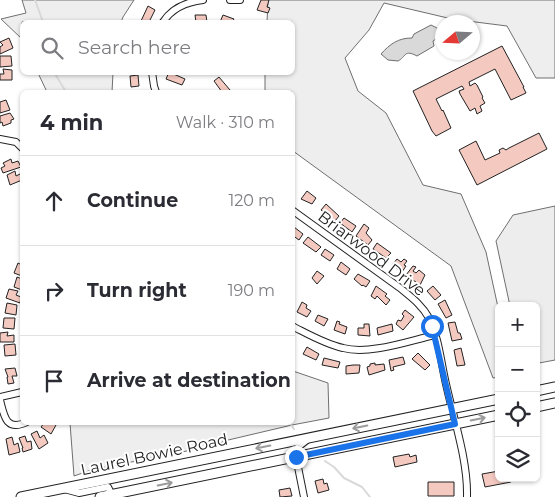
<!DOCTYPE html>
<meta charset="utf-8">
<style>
body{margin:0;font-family:Montserrat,sans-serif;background:#f2f2f3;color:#2b2b33}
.controls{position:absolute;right:15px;bottom:15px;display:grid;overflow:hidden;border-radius:8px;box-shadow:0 1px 4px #0004}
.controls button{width:45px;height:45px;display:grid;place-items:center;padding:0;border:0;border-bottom:1px solid #e1e1e2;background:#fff;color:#2b2b33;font:25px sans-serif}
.compass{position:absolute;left:435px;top:15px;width:45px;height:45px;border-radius:50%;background:#fff;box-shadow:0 1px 4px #0004;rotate:251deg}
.stop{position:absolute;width:15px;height:15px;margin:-11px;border:4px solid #1a73e8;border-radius:50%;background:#fff}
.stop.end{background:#1a73e8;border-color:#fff;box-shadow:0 1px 5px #0008}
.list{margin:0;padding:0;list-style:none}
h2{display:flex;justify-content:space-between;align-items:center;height:65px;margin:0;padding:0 20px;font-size:21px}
h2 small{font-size:16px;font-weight:400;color:#7c7c81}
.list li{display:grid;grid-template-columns:32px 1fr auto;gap:15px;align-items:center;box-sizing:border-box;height:90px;padding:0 20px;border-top:1px solid #e1e1e2}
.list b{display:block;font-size:19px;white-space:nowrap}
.list em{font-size:16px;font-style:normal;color:#7c7c81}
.icon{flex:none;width:28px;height:28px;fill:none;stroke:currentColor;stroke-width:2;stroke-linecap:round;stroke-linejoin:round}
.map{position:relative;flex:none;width:555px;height:497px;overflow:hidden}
.search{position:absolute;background:#fff;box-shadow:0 1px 4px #0004;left:20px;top:20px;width:275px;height:55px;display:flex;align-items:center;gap:12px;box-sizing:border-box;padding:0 18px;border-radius:8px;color:#7c7c81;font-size:19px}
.panel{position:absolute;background:#fff;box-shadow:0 1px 4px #0004;left:20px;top:90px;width:275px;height:335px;border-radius:8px}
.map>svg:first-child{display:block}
.green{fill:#eee;stroke:#6f6f6f}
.parking{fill:#ededed;stroke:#6f6f6f}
.water{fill:#d9d9d9;stroke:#6f6f6f}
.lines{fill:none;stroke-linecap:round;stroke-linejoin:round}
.stream{stroke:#d9d9d9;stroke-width:2}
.building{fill:#f3c9c0;stroke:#222}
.minor-casing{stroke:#222;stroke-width:8}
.major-casing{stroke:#222;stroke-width:11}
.minor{stroke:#fff;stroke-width:6}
.major{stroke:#fff;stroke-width:9}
.oneway{stroke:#9c9c9c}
.route{stroke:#1a73e8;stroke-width:6}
.labels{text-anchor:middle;stroke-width:4;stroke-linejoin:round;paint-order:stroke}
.street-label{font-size:16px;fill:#222;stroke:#fff}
</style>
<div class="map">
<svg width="555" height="497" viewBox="0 0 555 497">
<rect width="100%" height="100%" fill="#fff"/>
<path class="green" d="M 22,0 L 134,0 L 123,17 L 121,22 L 22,22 L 22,39 L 1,19 L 26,13 Z
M 268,0 L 555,0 L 555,78 L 536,78 L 507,26 L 452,19 L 384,3 L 369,30 L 345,58 L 358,91 L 386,113 L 423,185 L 461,194 L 486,252 L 499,312 L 499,377 L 493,378 L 451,266 L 293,151 L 292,92 L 264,92 L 265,90 L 265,73 L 292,72 L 292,22 L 267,22 Z
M 38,73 L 113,73 L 112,92 L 47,92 Z
M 293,371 L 328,383 L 329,418 L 292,425 L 224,441 L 217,445 L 91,470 L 74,476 L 70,423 L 292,422 Z"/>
<path class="parking" d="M 555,206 L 555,360 L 539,363 L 536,361 L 536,306 L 510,306 L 496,241 L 513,215 Z"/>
<path class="water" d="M 431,25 L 439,29 L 442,35 L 433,41 L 434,46 L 417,56 C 404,49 406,57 398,61 L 388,60 L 381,54 C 390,44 398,38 412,38 L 414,34 Z"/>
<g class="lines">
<path class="stream" d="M 35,0 L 43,22
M 54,72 L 66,92
M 289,422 L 294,429
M 325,461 L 334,467 L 344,478 L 362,487 L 370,497"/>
</g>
<path class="building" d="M 261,0 L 269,0 L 267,7 L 270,8 L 268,13 L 257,10 Z
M 148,6 L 155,10 L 149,22 L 144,22 L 141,21 Z
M 195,15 L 206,15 L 207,22 L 196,22 Z
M 223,15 L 234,19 L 232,22 L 220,22 Z
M 9,38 L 13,48 L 0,54 L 0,47 L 3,45 L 0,42 Z
M 502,46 L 524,87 L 523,87 L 526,93 L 511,100 L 495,69 L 469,82 L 470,86 L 475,83 L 477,85 L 483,97 L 482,98 L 485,103 L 480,106 L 482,111 L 477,114 L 475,108 L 470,111 L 460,94 L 459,91 L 464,89 L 462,86 L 436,99 L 442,111 L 443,110 L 451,128 L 436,136 L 432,131 L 413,91 Z
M 0,56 L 11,56 L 12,66 L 0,67 Z
M 3,69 L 12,70 L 12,80 L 0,80 L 0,74 L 4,74 Z
M 169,72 L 185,79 L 182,85 L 166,79 Z
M 138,75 L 139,86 L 131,87 L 130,76 Z
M 219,77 L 230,90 L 226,92 L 222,92 L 214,81 Z
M 6,100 L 10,110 L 0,113 L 0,102 Z
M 10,113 L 14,119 L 11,120 L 11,123 L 3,126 L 2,122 L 0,123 L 0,116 Z
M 539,133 L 547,149 L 477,185 L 459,150 L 476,141 L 485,160 L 500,153 L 499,150 L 503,148 L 506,150 L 509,148 Z
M 11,159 L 12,163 L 18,161 L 21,167 L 3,173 L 1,168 L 5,166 L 3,163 Z
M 15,171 L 16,176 L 22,173 L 22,180 L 10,185 L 7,175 Z
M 307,191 L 316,198 L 312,204 L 301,199 Z
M 326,204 L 339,216 L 335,221 L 321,210 Z
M 344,218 L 356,226 L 352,232 L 340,223 Z
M 364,224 L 369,228 L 366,233 L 372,240 L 368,245 L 356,236 Z
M 294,227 L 303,234 L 299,240 L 292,235 Z
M 308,237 L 321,247 L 316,252 L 303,243 Z
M 377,243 L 391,253 L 386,258 L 373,249 Z
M 325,249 L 334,255 L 330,261 L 321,255 Z
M 397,259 L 401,262 L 404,259 L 407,261 L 404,265 L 406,266 L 402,272 L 392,265 Z
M 341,262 L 350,269 L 346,275 L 337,269 Z
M 18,263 L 22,265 L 22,276 L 14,273 Z
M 413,266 L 416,267 L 413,271 L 416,273 L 419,270 L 425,275 L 420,285 L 406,275 Z
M 317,271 L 324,276 L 317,284 L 312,278 Z
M 358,274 L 370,281 L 366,287 L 363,285 L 362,286 L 354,279 Z
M 17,277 L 22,279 L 22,290 L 14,287 Z
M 376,286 L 387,294 L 385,296 L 390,300 L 386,305 L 377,296 L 375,299 L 371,296 Z
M 433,286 L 441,295 L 435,300 L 427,291 Z
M 9,289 L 18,291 L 16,295 L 21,297 L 20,303 L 6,298 Z
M 445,300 L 452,315 L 446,318 L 438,304 Z
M 302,302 L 307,305 L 306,308 L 311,311 L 307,317 L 297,312 Z
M 7,303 L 17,305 L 16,315 L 5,313 Z
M 405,310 L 414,317 L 403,330 L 396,324 L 398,320 L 401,321 L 404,316 L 402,314 Z
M 318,315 L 328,319 L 324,326 L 315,321 Z
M 4,318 L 15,318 L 14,329 L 3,328 Z
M 337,321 L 340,322 L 339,324 L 347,327 L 345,334 L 334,330 Z
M 455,322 L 458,333 L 460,333 L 462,339 L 452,341 L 448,323 Z
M 364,324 L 369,324 L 370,336 L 358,335 L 358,328 L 364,328 Z
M 392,324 L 393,331 L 378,335 L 377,328 Z
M 8,332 L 7,336 L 14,335 L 14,342 L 0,342 L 0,333 Z
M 15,344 L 16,355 L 5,356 L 4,345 Z
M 307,347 L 319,354 L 316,360 L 303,354 Z
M 461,348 L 465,365 L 457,366 L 454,350 Z
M 418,353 L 430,365 L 425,370 L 412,359 Z
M 403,357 L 405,364 L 393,367 L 394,370 L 391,371 L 389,360 Z
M 324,358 L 340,362 L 338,368 L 322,365 Z
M 375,363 L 375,365 L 384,364 L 385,370 L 369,375 L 367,367 L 370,366 L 370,364 Z
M 353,365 L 360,365 L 359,373 L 346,374 L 346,366 Z
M 15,368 L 17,376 L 12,376 L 14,383 L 8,384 L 7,377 L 8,377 L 5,369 Z
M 45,422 L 52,422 L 56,425 L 51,434 L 41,427 Z
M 37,431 L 40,438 L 44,435 L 48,443 L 39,449 L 31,434 Z
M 25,436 L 27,442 L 31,441 L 32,449 L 23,452 L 22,448 L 23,448 L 19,438 Z
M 12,437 L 14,445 L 18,443 L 20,452 L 9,455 L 6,439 Z
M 409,454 L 410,457 L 416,455 L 417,462 L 395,467 L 393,457 Z
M 499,471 L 499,478 L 510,478 L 511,482 L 485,487 L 482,474 Z
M 323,479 L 324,484 L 327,483 L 329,490 L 318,493 L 315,481 Z
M 428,482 L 454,482 L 454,496 L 428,496 Z
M 290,488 L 292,496 L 280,497 L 279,490 Z"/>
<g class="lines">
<g class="minor-casing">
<path id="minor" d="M 230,0 L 240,0
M 163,22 C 172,8 186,2 203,0
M 152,72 L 154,86 L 156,92
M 0,139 L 16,142 L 22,148
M 292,210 L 400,288 C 411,297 422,305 429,318 C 439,338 441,363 446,384 C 454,420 468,461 467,497
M 292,326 C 308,334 325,344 343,348 C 370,355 408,341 435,335
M 0,397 L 22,392
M 0,400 C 4,416 6,432 27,422
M 64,489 L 79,493 L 108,487 L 113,497
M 304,497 L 296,457 L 298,447 L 307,440"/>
</g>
<g class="major-casing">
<path id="major" d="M 536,391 L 555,387
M 536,407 L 555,403
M 21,497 L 499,399
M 100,497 L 499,415"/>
</g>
<use href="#minor" class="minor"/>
<use href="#major" class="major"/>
</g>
<defs><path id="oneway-shaft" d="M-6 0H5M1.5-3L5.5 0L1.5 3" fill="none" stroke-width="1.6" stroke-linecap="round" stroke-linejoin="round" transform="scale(1.25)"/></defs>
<g class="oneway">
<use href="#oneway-shaft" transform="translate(478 419) rotate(-12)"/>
<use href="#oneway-shaft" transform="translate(360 427) rotate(169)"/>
<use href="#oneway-shaft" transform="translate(263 447) rotate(169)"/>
<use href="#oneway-shaft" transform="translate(165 484) rotate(-12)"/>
</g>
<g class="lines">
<path class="route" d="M 296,457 L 455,424 L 432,326"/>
</g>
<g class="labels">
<g class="street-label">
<text transform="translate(372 253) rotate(37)" y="6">Briarwood Drive</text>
<text transform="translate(154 454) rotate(-12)" y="6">Laurel Bowie Road</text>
</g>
</g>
</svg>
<div class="controls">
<button>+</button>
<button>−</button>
<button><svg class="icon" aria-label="locate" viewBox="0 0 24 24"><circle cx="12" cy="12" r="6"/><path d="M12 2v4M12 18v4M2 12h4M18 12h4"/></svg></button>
<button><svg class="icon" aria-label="layers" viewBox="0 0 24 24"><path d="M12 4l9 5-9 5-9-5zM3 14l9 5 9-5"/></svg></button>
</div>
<svg class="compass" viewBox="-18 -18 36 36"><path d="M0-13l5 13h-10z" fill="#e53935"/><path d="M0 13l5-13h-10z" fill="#7c7c81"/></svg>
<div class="stop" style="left:432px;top:326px"></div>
<div class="stop end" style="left:296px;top:457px"></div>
<div class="search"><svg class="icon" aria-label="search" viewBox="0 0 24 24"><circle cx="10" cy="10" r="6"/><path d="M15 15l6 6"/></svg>Search here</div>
<section class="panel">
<h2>4 min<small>Walk · 310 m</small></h2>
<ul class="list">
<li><svg class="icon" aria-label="ahead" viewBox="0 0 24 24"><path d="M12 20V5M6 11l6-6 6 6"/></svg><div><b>Continue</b></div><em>120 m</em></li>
<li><svg class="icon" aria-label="right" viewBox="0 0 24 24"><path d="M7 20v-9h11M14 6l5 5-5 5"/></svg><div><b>Turn right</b></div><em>190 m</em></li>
<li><svg class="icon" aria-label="arrive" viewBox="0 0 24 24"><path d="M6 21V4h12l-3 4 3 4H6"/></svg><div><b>Arrive at destination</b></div></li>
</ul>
</section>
</div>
